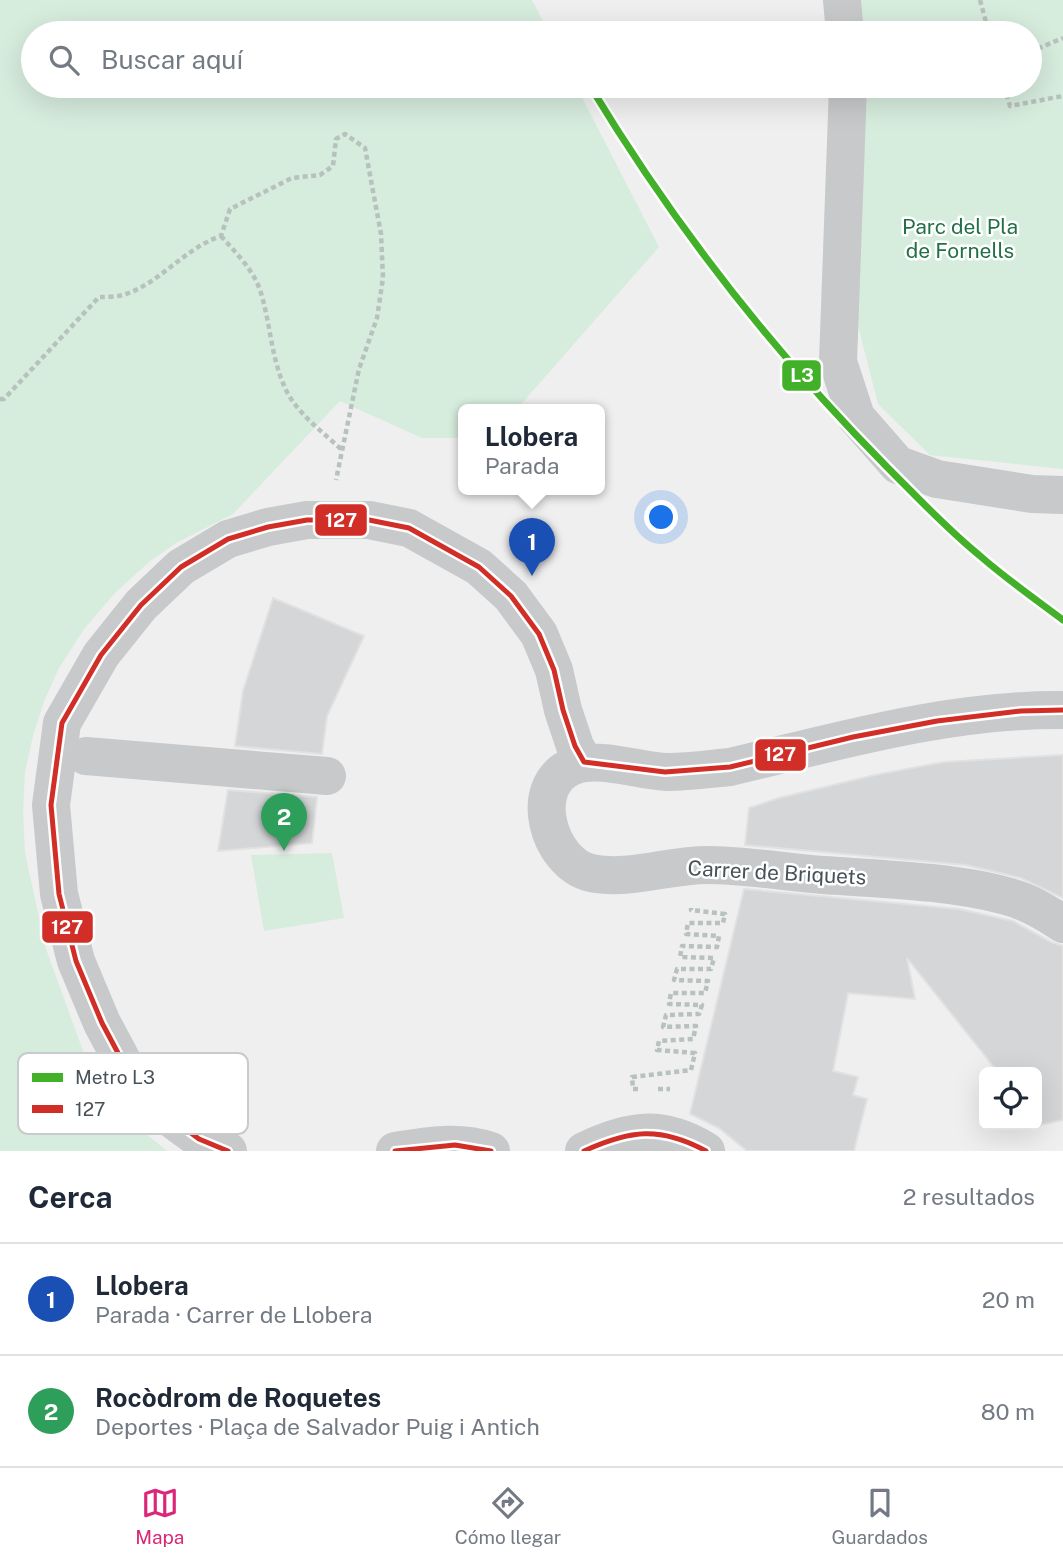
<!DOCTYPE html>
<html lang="es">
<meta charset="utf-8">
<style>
body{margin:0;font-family:"Public Sans",sans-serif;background:#f6f6f7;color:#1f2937}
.controls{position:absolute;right:21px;bottom:21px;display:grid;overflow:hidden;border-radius:10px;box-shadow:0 7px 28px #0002}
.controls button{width:63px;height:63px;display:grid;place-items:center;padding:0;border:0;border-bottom:2px solid #e0e1e3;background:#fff;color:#1f2937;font:35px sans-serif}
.you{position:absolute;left:662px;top:518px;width:24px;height:24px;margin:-18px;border:5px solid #fff;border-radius:50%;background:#1a73e8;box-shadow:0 0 0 10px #1a73e833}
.badge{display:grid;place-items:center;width:46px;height:46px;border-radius:50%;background:#db2777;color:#fff;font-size:23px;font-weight:700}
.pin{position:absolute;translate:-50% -58px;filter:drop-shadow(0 2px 4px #0008)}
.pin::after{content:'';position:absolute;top:37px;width:24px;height:21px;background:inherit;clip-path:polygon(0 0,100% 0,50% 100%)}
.popup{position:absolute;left:458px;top:404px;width:147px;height:91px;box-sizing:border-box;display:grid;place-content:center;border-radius:10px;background:#fff;filter:drop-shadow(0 2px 5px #0005);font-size:23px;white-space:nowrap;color:#747a83}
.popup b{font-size:26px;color:#1f2937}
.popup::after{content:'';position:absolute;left:50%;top:100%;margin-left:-14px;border:14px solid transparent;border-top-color:#fff}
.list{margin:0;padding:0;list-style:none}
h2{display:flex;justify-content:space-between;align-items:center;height:91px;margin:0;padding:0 28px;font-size:30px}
h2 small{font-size:23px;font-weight:400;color:#747a83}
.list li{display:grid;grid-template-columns:46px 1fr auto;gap:21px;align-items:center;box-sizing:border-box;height:112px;padding:0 28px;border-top:2px solid #e0e1e3}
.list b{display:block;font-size:26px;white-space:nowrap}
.list p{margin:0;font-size:23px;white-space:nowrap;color:#747a83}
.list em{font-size:23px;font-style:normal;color:#747a83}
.icon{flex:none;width:38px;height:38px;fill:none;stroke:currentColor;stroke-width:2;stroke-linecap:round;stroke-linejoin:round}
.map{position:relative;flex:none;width:1063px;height:1151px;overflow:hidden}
.search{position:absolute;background:#fff;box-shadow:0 7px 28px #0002;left:21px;right:21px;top:21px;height:77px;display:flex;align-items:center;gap:18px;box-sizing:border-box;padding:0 24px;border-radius:38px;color:#747a83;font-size:26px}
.sheet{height:315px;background:#fff}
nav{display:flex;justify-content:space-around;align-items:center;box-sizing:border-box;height:98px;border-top:2px solid #e0e1e3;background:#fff;font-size:19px;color:#747a83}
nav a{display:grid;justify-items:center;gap:4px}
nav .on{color:#db2777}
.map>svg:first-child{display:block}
.green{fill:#d6ecdd}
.building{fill:#d5d6d8;stroke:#e1e1e2;stroke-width:2}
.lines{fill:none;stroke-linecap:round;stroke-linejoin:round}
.path{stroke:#b7c1bd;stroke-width:4.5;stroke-dasharray:5 3.5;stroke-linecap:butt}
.minor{stroke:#c7c9ca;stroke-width:38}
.bus-1-casing{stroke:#fff;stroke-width:10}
.bus-1{stroke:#d02e26;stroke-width:5}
.metro-1-casing{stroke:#fff;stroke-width:12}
.metro-1{stroke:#43b02a;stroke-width:7}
.labels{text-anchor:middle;stroke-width:5;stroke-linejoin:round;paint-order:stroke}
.park-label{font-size:21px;fill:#227146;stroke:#fff}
.street-label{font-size:21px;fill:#485259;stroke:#fff}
.key{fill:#fff;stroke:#c8cbcd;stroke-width:2}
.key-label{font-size:19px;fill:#485259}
.line-badge{stroke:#fff;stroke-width:2.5}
.badge-label{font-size:19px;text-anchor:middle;font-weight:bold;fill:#fff}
</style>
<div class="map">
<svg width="1063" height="1151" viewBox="0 0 1063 1151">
<rect width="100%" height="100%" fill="#efefef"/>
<path class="green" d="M 0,0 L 532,0 L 549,33 L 33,33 L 33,86 L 576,86 L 659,247 L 516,410 L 464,410 L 464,438 L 422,438 L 340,401 L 233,514 L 176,543 L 149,562 L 115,593 L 84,629 L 59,668 L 44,701 L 33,736 L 25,772 L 23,812 L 25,853 L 46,949 L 82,1048 L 103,1091 L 124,1116 L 167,1151 L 0,1151 Z
M 861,0 L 1063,0 L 1063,469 L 930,455 L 878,404 L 855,314 L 863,86 L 1030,86 L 1030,33 L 864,33 Z
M 332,853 L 344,918 L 264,931 L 251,855 Z"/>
<path class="building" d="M 273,598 L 364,636 L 327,716 L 322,754 L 235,746 L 243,691 Z
M 1063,755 L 1063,898 L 1021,878 L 966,865 L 745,845 L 749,808 L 779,798 L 875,775 L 944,762 Z
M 228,790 L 317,797 L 312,843 L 218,851 Z
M 744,889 L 959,909 L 1013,921 L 1051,942 L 1063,946 L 1063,1120 L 1040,1125 L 1037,1121 L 1037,1072 L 998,1072 L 907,958 L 915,999 L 848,993 L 833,1071 L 858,1077 L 853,1095 L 867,1099 L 854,1151 L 747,1151 L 719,1128 L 690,1114 Z"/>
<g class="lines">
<path class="path" d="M 980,0 L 989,33
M 1030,52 L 1063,38
M 1004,86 L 1010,106 L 1063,96
M 221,236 C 236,253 254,270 261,293 C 271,326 271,360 287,392 C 299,415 324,433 343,451
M 0,399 L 4,399 L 99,297 C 107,297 118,297 126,294 C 161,282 185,248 221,236 L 230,209 L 292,178 L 320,175 L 333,166 L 336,139 L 345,134 L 365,148 L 381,234 L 383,278 L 377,318 L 359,369 L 336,480
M 638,1089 L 633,1089 L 632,1077 L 691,1070 L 695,1053 L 657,1050 L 659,1041 L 693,1039 L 696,1026 L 663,1027 L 666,1015 L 699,1014 L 702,1005 L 669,1004 L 671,993 L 705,993 L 708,981 L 674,980 L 677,969 L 711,969 L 714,958 L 680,957 L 682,946 L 717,947 L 719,936 L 686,934 L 688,923 L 723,923 L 725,914 L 691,910 L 691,908
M 658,1089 L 670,1089"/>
<path class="minor" d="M 842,0 L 845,33
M 848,86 L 838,362 L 856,417 L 898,465 L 937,479 L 1032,494 L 1063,495
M 1063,710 C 950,709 839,741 730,767 C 709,769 688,772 667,772 C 640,771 598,756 573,766 C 526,785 548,863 591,873 C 628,881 669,865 707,865 C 745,865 784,872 823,875 C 880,879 951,881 1006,896 C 1027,901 1045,912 1063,924
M 86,756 L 327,776
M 228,1151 L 199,1139 L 161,1111 L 126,1068 L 102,1023 L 76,961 L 59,894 L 51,805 L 62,723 L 101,655 L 141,605 L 181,567 L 228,539 L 268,527 L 307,520 L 369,520 L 409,528 L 479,567 L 511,596 L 539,634 L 554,670 L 563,710 L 575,746 L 584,762
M 395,1151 C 429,1146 458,1140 491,1151
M 584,1151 C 629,1129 662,1124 706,1151"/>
<g class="bus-1-casing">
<path id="bus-1" d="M 228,1151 L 199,1139 L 161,1111 L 126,1068 L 102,1023 L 76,961 L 59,894 L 51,805 L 62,723 L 101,655 L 141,605 L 181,567 L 228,539 L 268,527 L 307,520 L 369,520 L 409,528 L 479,567 L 511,596 L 539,634 L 554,670 L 563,710 L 575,746 L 584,762 L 665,772 L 730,767 L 853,737 L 937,721 L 1021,711 L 1063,710
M 395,1151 L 455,1145 L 491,1151
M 584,1151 C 630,1130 660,1126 706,1151"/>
</g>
<use href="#bus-1" class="bus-1"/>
<g class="metro-1-casing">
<path id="metro-1" d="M 590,86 C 674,225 772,351 887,467 C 917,497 946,528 979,555 C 1005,578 1035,599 1063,620"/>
</g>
<use href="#metro-1" class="metro-1"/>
</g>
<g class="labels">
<g class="park-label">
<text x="960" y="234">Parc del Pla<tspan x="960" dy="24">de Fornells</tspan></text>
</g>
<g class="street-label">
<text transform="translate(777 873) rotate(3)" y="7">Carrer de Briquets</text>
</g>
</g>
<rect x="18" y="1053" width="230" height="81" rx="10" class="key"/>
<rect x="32" y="1073" width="31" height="9" fill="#43b02a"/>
<rect x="32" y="1105" width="31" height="8" fill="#d02e26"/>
<g class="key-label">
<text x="75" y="1084">Metro L3</text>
<text x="75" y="1116">127</text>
</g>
<g class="line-badge">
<rect x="781" y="359" width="41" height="33" rx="7" fill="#43b02a"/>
<rect x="314" y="503" width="54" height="34" rx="7" fill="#d02e26"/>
<rect x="754" y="738" width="53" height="34" rx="7" fill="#d02e26"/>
<rect x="41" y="910" width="53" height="34" rx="7" fill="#d02e26"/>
</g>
<g class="badge-label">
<text x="802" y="382">L3</text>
<text x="341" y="527">127</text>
<text x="780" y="761">127</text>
<text x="67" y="934">127</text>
</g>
</svg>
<div class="controls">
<button><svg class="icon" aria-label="locate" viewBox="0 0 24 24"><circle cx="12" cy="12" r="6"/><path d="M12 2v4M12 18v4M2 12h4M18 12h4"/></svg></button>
</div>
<div class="you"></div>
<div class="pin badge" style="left:532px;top:576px;background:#1a4fb4">1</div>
<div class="popup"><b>Llobera</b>Parada</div>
<div class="pin badge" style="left:284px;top:851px;background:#2e9e5b">2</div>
<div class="search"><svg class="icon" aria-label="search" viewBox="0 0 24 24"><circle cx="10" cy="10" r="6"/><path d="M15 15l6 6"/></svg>Buscar aquí</div>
</div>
<section class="sheet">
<h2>Cerca<small>2 resultados</small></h2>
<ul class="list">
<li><span class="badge" style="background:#1a4fb4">1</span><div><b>Llobera</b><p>Parada · Carrer de Llobera</p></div><em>20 m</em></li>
<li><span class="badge" style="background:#2e9e5b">2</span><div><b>Rocòdrom de Roquetes</b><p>Deportes · Plaça de Salvador Puig i Antich</p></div><em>80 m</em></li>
</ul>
</section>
<nav>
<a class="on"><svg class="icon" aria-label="map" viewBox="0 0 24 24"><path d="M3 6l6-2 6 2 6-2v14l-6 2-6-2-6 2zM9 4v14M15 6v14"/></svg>Mapa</a>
<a><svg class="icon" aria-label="directions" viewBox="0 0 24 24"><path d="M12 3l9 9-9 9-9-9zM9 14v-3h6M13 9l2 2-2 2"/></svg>Cómo llegar</a>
<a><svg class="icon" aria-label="saved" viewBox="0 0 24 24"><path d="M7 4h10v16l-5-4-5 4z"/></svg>Guardados</a>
</nav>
